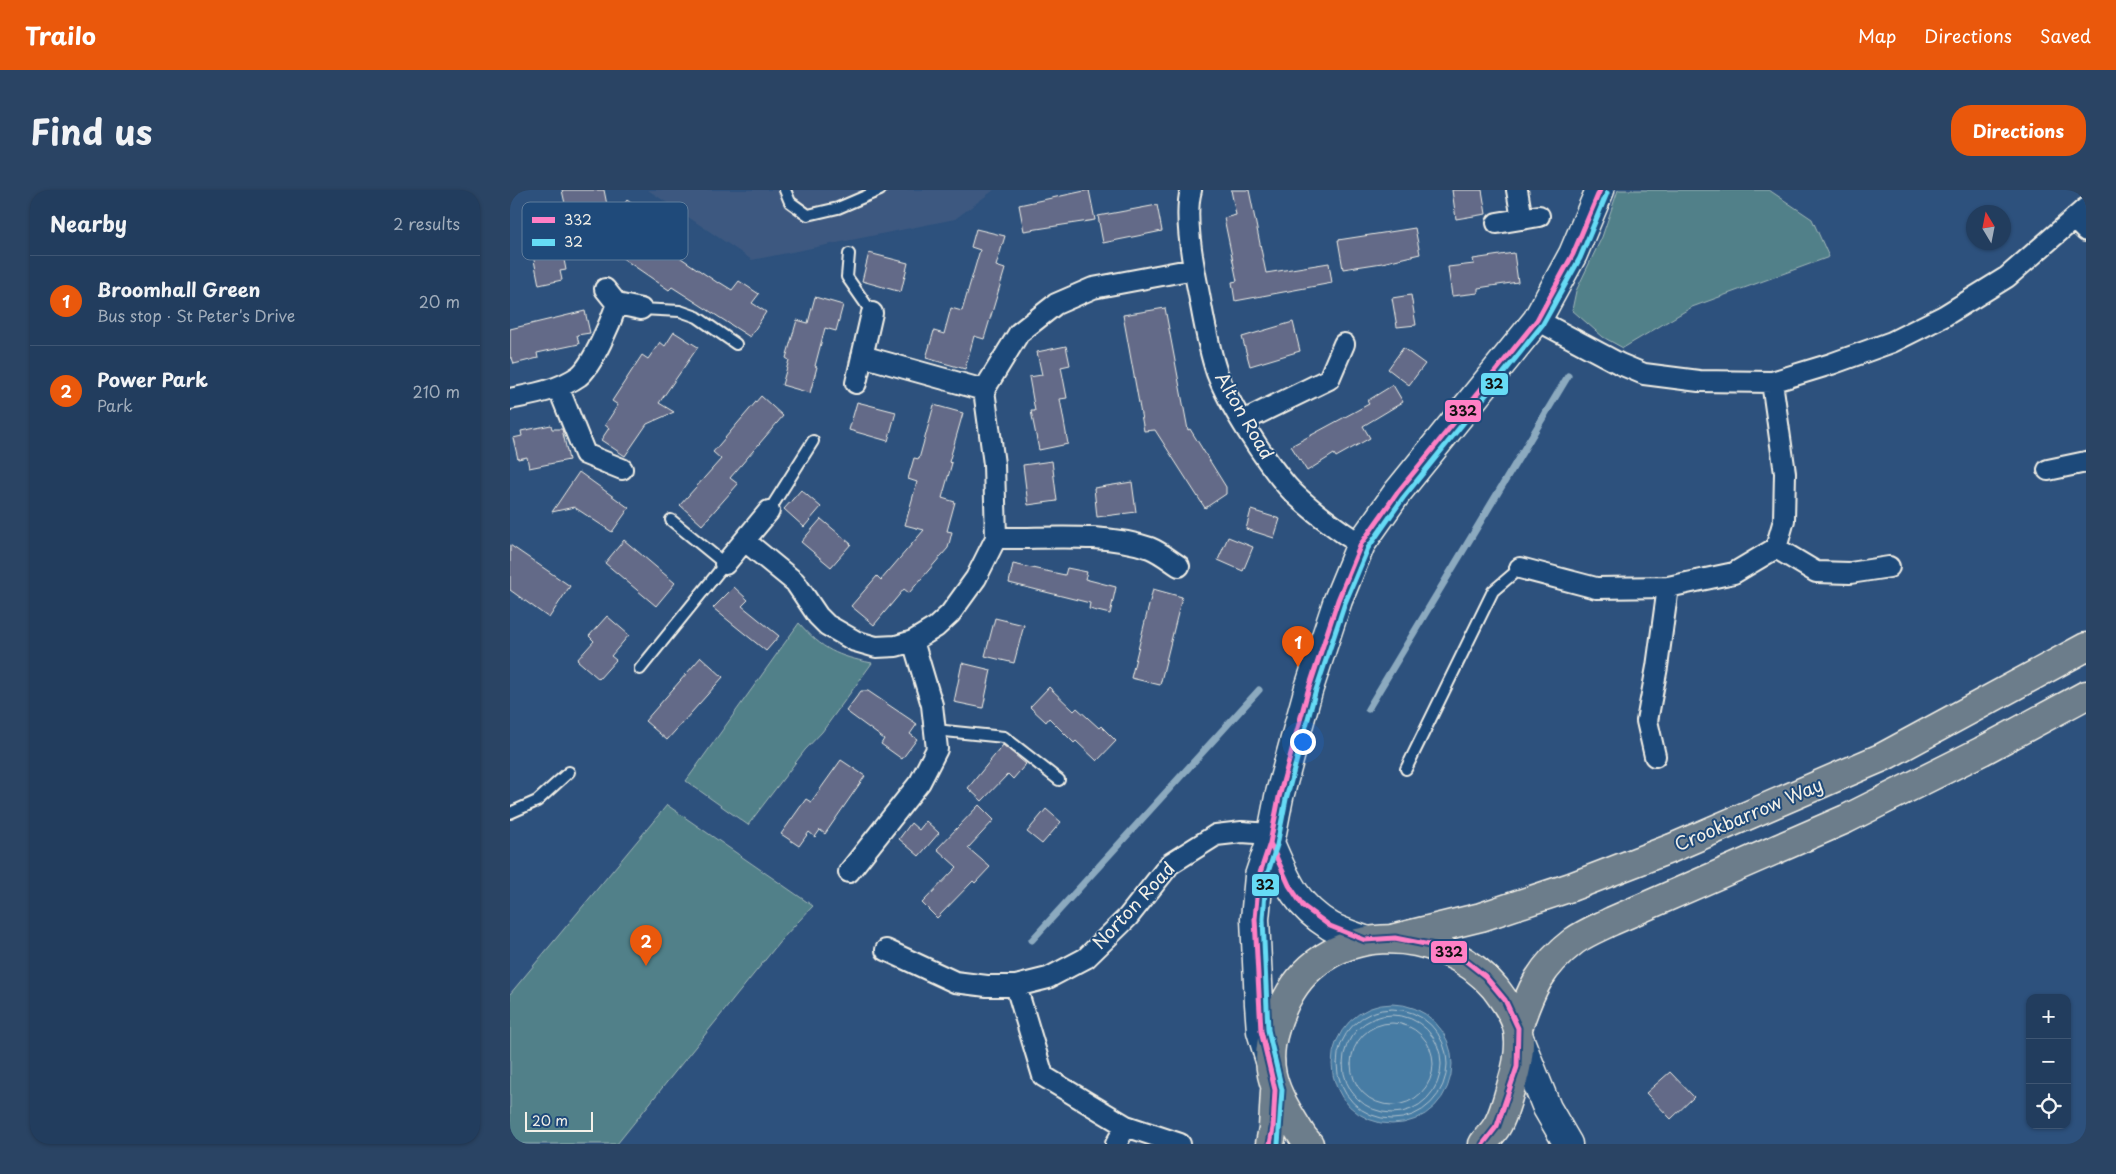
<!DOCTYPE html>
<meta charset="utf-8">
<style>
body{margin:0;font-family:"Playpen Sans",sans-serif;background:#2a4464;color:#f1f3f6}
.controls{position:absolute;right:15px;bottom:15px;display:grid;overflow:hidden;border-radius:10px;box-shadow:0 1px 4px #0004}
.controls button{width:45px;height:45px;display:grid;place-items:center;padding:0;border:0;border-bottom:1px solid #3f5673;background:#223d5e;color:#f1f3f6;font:25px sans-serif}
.compass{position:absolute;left:1456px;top:15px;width:45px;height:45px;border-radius:50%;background:#223d5e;box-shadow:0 1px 4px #0004;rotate:350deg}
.scale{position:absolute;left:15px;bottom:12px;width:68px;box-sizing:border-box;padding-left:5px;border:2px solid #f4f1e8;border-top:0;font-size:14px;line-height:18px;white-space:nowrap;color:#f4f1e8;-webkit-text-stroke:4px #1f4a7a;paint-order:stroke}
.you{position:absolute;left:792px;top:551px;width:18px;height:18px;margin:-12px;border:4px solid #fff;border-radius:50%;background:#1a73e8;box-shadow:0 0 0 8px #1a73e833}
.badge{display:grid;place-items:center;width:32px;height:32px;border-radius:50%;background:#ea580c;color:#fff;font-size:16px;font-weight:700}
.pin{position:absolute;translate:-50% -41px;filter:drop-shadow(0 1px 2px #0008)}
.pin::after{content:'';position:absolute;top:26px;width:18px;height:15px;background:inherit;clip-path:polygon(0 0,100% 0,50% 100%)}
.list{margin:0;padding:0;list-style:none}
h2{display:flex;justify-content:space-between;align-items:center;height:65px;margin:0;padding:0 20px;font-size:21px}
h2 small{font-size:16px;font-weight:400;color:#a2aebc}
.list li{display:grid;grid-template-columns:32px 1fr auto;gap:15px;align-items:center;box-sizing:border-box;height:90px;padding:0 20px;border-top:1px solid #3f5673}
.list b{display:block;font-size:19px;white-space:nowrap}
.list p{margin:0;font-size:16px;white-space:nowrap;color:#a2aebc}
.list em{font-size:16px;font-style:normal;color:#a2aebc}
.icon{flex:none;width:28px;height:28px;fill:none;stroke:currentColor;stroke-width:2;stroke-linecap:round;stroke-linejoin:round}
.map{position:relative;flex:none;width:1576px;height:954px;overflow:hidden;border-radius:20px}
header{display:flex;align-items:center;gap:30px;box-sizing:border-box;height:70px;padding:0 25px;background:#ea580c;color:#fff}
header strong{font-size:24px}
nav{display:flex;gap:28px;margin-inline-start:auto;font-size:18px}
.intro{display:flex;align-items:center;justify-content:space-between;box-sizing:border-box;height:120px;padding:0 30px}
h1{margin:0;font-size:35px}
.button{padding:12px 22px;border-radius:20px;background:#ea580c;color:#fff;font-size:18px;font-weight:700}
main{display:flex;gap:30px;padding:0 30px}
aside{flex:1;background:#223d5e;border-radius:20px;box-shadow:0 1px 4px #0004}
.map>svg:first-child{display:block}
.built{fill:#3d5980}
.green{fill:#518089;stroke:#a2b8b8}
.water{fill:#477ba4;stroke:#8caabf}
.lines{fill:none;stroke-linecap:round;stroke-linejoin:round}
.shore{stroke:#afc2cd;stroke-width:1}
.stream{stroke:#8caabf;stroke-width:7}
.building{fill:#636b88;stroke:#f4f1e8}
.lane-casing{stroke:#f4f1e8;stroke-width:14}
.street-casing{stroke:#f4f1e8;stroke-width:24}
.secondary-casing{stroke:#f4f1e8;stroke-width:31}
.highway-casing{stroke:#f4f1e8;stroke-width:31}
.lane{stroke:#1f4a7a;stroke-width:10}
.street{stroke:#1f4a7a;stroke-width:20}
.secondary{stroke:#1f4a7a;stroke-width:28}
.highway{stroke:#6c7d8b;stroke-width:28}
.bus-1-casing{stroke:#1f4a7a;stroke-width:9}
.bus-2-casing{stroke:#1f4a7a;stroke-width:9}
.bus-1{stroke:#ff80c5;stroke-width:5}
.bus-2{stroke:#66dbf5;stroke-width:5}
.labels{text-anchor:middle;stroke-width:4;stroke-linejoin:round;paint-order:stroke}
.street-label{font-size:18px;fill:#f4f1e8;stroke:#1f4a7a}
.key{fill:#1f4a7a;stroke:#5f7c9b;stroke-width:1}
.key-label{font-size:14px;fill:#f4f1e8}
.line-badge{stroke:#1f4a7a;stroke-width:2}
.pale-badge-label{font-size:14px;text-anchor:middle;font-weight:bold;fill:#111}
</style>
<header>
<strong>Trailo</strong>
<nav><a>Map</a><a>Directions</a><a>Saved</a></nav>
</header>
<div class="intro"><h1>Find us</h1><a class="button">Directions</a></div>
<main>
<aside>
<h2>Nearby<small>2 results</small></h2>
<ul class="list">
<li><span class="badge">1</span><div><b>Broomhall Green</b><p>Bus stop · St Peter's Drive</p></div><em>20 m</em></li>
<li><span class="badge">2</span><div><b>Power Park</b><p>Park</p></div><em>210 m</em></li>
</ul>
</aside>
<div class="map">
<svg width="1576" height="954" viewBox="0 0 1576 954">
<rect width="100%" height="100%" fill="#2d517d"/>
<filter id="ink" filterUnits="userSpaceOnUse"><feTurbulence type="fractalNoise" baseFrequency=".02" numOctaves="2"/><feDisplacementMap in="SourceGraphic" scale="10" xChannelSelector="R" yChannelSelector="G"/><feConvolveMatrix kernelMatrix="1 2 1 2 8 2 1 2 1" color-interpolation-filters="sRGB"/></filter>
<g filter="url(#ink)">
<path class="built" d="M 138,0 L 484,0 L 445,29 L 242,70 Z"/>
<path class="green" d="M 1108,0 L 1259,0 L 1302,29 L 1319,67 L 1182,117 L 1113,158 L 1093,147 L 1062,120 L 1066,101 L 1092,47 Z
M 289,433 C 313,460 327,466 362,473 L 312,542 L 295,560 L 238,635 L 176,591 Z
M 157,615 L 303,716 L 272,749 L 107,954 L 0,954 L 0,804 Z"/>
<path class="water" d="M822 874a60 60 0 1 1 120 0a60 60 0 1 1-120 0Z"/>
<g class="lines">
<path class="shore" d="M827 874a55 55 0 1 1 110 0a55 55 0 1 1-110 0Z
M833 874a49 49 0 1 1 98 0a49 49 0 1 1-98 0Z
M841 874a41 41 0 1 1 82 0a41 41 0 1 1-82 0Z"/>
<path class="stream" d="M 858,519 L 1058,186
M 522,750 L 749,500"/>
</g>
<path class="building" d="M 52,0 L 94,0 L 99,25 L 59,32 Z
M 579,0 L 585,30 L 514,41 L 509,15 Z
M 721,0 L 739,0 L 756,83 L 819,73 L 822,93 L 725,111 L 722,92 L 727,91 L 714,28 L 726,25 Z
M 942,0 L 972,0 L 976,24 L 946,29 Z
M 117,10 L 133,22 L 123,37 L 106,26 Z
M 647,15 L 652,41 L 593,53 L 588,26 Z
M 129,35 L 161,57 L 159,60 L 208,93 L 209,92 L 222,100 L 229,91 L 249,104 L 242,113 L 256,122 L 240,147 L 162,97 L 159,100 L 108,65 Z
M 905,38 L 910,64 L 872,73 L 833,79 L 828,50 Z
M 48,39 L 56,80 L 50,81 L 52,90 L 29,95 L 19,45 Z
M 466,39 L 495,46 L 486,76 L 495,79 L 474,149 L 464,146 L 455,179 L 416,168 L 424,141 L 434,144 L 441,118 L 452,121 L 470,60 L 461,57 Z
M 359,63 L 398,73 L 391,102 L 352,91 Z
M 1004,63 L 1008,92 L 968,98 L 968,103 L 942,106 L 938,77 L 964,74 L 963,69 Z
M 901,105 L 906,135 L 887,137 L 882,108 Z
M 305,107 L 333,115 L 326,141 L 315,138 L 305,176 L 307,177 L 300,203 L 272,195 L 279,170 L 276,168 L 287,130 L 298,133 Z
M 655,118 L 678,240 L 680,239 L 716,297 L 716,304 L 695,318 L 645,240 L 634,241 L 613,125 Z
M 75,121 L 80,143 L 67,145 L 69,154 L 27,163 L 28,168 L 4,174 L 2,168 L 0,168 L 0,139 Z
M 783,132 L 790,161 L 740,176 L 732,147 Z
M 164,142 L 188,157 L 149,213 L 164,222 L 137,234 L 115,266 L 91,250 L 99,238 L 95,235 L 108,215 L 102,211 L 132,165 L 138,169 L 150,152 L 155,156 Z
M 556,156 L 560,175 L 551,177 L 557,208 L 550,209 L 558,254 L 529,260 L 521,221 L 525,221 L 519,187 L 532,185 L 527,162 Z
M 893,158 L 915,174 L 899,195 L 878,179 Z
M 883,195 L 893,212 L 853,236 L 860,248 L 826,267 L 824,264 L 797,281 L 781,256 L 859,214 L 857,211 Z
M 251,206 L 273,226 L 220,288 L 228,294 L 192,335 L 170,315 L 211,269 L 203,262 Z
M 347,212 L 386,222 L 378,251 L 339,240 Z
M 424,215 L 453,223 L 439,272 L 442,273 L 432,308 L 445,312 L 437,341 L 442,342 L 438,358 L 399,403 L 394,399 L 364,435 L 341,416 L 367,386 L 371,390 L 414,340 L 395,335 L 407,292 L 398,289 L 404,268 L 409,269 Z
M 41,235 L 42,239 L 52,239 L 59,270 L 19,278 L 17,267 L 8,269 L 3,248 L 12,246 L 11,241 Z
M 542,271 L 547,311 L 518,315 L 513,275 Z
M 69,282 L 119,318 L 102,342 L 64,317 L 42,322 Z
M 622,292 L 626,322 L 587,327 L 584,298 Z
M 291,300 L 311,317 L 294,337 L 274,319 Z
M 741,320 L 770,329 L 764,348 L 736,339 Z
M 311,329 L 341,354 L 321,377 L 291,352 Z
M 718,347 L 743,357 L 733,381 L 708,370 Z
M 114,350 L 165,393 L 146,416 L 95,373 Z
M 0,355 L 60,396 L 39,428 L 0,400 Z
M 503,374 L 555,385 L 557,378 L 577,382 L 575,389 L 606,397 L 600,424 L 579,419 L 580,413 L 499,393 Z
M 224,397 L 238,410 L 232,416 L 269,446 L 256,461 L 203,418 Z
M 643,399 L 672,407 L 650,495 L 621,488 Z
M 97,426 L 119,445 L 101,466 L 106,470 L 89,489 L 67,470 L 84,451 L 79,446 Z
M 485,428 L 514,435 L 504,473 L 475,466 Z
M 191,467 L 213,487 L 157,550 L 135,531 Z
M 452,473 L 481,480 L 473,518 L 444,512 Z
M 539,497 L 564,521 L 567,518 L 589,538 L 591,536 L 606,551 L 587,571 L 566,551 L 564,553 L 539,528 L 536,532 L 520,517 Z
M 351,501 L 358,501 L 407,534 L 400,544 L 407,549 L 392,569 L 371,554 L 374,549 L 336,521 Z
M 493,555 L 516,574 L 503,589 L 498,584 L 472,611 L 458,598 Z
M 331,570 L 355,586 L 315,644 L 310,640 L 305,647 L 299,642 L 289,656 L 271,644 L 296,609 L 301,612 Z
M 469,615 L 484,630 L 458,658 L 480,677 L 465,693 L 463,691 L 427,728 L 412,713 L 447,677 L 427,659 Z
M 536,619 L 551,632 L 532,654 L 517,642 Z
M 416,631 L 429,643 L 409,666 L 389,649 L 401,633 L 409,640 Z
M 1160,882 L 1184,907 L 1161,929 L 1136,903 Z"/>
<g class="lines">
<g class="lane-casing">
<path id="lane" d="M 275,0 L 280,12 L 298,25 L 328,18 L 370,0
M 339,64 L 337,87 L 362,123
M 131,119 L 170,121 L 187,127 L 226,154
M 259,321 L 303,251
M 130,479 L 215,374 L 161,330
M 425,540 L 494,547 L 549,590
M 896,579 L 983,401 L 1010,378
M 0,623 L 27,611 L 59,582"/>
</g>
<g class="street-casing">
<path id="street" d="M 681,0 C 674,25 682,69 687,94 C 693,124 697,154 707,183 C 719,215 754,269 777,296 C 792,313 831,343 851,354
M 1007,0 L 1012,29
M 1564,29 L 1576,41
M 987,33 L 1029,26
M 95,99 L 107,114 L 131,119
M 1027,130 L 1110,174 L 1134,184 L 1189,191 L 1262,192 L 1321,174 L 1382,152 L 1434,126 L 1497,87 L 1576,18
M 352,166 L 474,200
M 346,193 L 362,123
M 48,197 L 75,264 L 112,279
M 0,209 C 24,204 49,200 69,186 C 83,175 101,131 107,114
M 733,231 L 819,189 L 834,154
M 1538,280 L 1576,272
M 486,348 C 536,349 591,342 640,358 C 650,362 660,370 669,376
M 235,351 L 285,392 L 308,426 L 317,435 L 345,451 L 366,457 L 386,456 L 403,451 L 426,437 L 440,424 L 466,388 L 486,348 L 484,274 L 474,200 L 509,143 L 546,114 L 583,98 L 684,79
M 1266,358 L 1306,382 L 1340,383 L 1379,377
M 215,374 L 259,321
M 1010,378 L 1086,398 L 1158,397 L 1224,383 L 1266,358 L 1274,330 L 1275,283 L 1262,192
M 1145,566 L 1137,531 L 1147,477 L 1158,397
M 339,682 L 410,592 L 427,559 L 422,515 L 403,451
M 376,760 L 445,792 L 477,796 L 506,796 L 538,788 L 576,768 L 618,727 L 660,674 L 706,645 L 732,642 L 760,644
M 506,796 L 533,886 L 616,936 L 670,954
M 606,954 L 616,936"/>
</g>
<g class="secondary-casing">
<path id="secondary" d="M 760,653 C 776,689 784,714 820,736 C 830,742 844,746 855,750
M 1009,848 L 1037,918 L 1058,954
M 760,871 L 751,841 L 749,814 L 745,729 L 749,686 L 760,653 L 769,607 L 798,501 L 828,410 L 851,354 L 887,303 L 1027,130 L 1063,64 L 1090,0"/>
</g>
<g class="highway-casing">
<path id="highway" d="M 885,748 L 971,727 L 1061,697 L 1162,658 L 1373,567 L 1576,457
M 1008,838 C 1020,800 1031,776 1064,751 C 1075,743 1090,737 1102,731 L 1336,629 L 1472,561 L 1576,505
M 760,954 L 763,938 L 765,901
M 799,954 L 793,947 C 762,898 748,874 773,817 C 811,729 928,731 985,798 C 994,810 1006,826 1008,841 C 1011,858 1007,877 1002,893 C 998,907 994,924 987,936 C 983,943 977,948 973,954"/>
</g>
<use href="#lane" class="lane"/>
<use href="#street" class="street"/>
<use href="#secondary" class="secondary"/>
<use href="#highway" class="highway"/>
<g class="bus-1-casing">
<path id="bus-1" d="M 760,653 L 779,695 L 793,716 L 820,736 L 855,750 L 885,748 L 925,756 L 952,768 L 975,786 L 995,810 L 1008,838 L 1007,877 L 987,936 L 973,954
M 760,954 L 763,938 L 765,900 L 751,841 L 745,729 L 749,686 L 760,653 L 769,607 L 798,501 L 828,410 L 851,354 L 887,303 L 1027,130 L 1063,64 L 1090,0"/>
</g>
<g class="bus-2-casing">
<path id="bus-2" d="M 768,954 L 772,900 L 758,840 L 753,729 L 756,688 L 767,655 L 776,609 L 805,503 L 835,413 L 858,358 L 893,308 L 1033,134 L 1070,68 L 1097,3"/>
</g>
<use href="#bus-1" class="bus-1"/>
<use href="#bus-2" class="bus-2"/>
</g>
</g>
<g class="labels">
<g class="street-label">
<text transform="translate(734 226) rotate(60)" y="6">Alton Road</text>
<text transform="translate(1239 625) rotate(-23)" y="6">Crookbarrow Way</text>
<text transform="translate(624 716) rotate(-47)" y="6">Norton Road</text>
</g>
</g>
<rect x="12" y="12" width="166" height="58" rx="8" class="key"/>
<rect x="22" y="27" width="23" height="6" fill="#ff80c5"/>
<rect x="22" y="49" width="23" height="7" fill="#66dbf5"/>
<g class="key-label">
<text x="54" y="35">332</text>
<text x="54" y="57">32</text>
</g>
<g class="line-badge">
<rect x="970" y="182" width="29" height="24" rx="5" fill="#66dbf5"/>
<rect x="934" y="209" width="38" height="24" rx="5" fill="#ff80c5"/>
<rect x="741" y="683" width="29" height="24" rx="5" fill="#66dbf5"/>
<rect x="920" y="750" width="38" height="24" rx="5" fill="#ff80c5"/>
</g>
<g class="pale-badge-label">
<text x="984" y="199">32</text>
<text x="953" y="226">332</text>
<text x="755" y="700">32</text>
<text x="939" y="767">332</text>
</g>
</svg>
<div class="controls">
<button>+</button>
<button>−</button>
<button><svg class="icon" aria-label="locate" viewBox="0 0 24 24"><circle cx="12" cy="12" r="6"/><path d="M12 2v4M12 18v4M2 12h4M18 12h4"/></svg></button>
</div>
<svg class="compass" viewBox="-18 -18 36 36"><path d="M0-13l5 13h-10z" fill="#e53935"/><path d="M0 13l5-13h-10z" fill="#a2aebc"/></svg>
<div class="scale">20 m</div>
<div class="you"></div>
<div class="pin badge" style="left:788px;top:477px">1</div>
<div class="pin badge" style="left:136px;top:776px">2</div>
</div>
</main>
